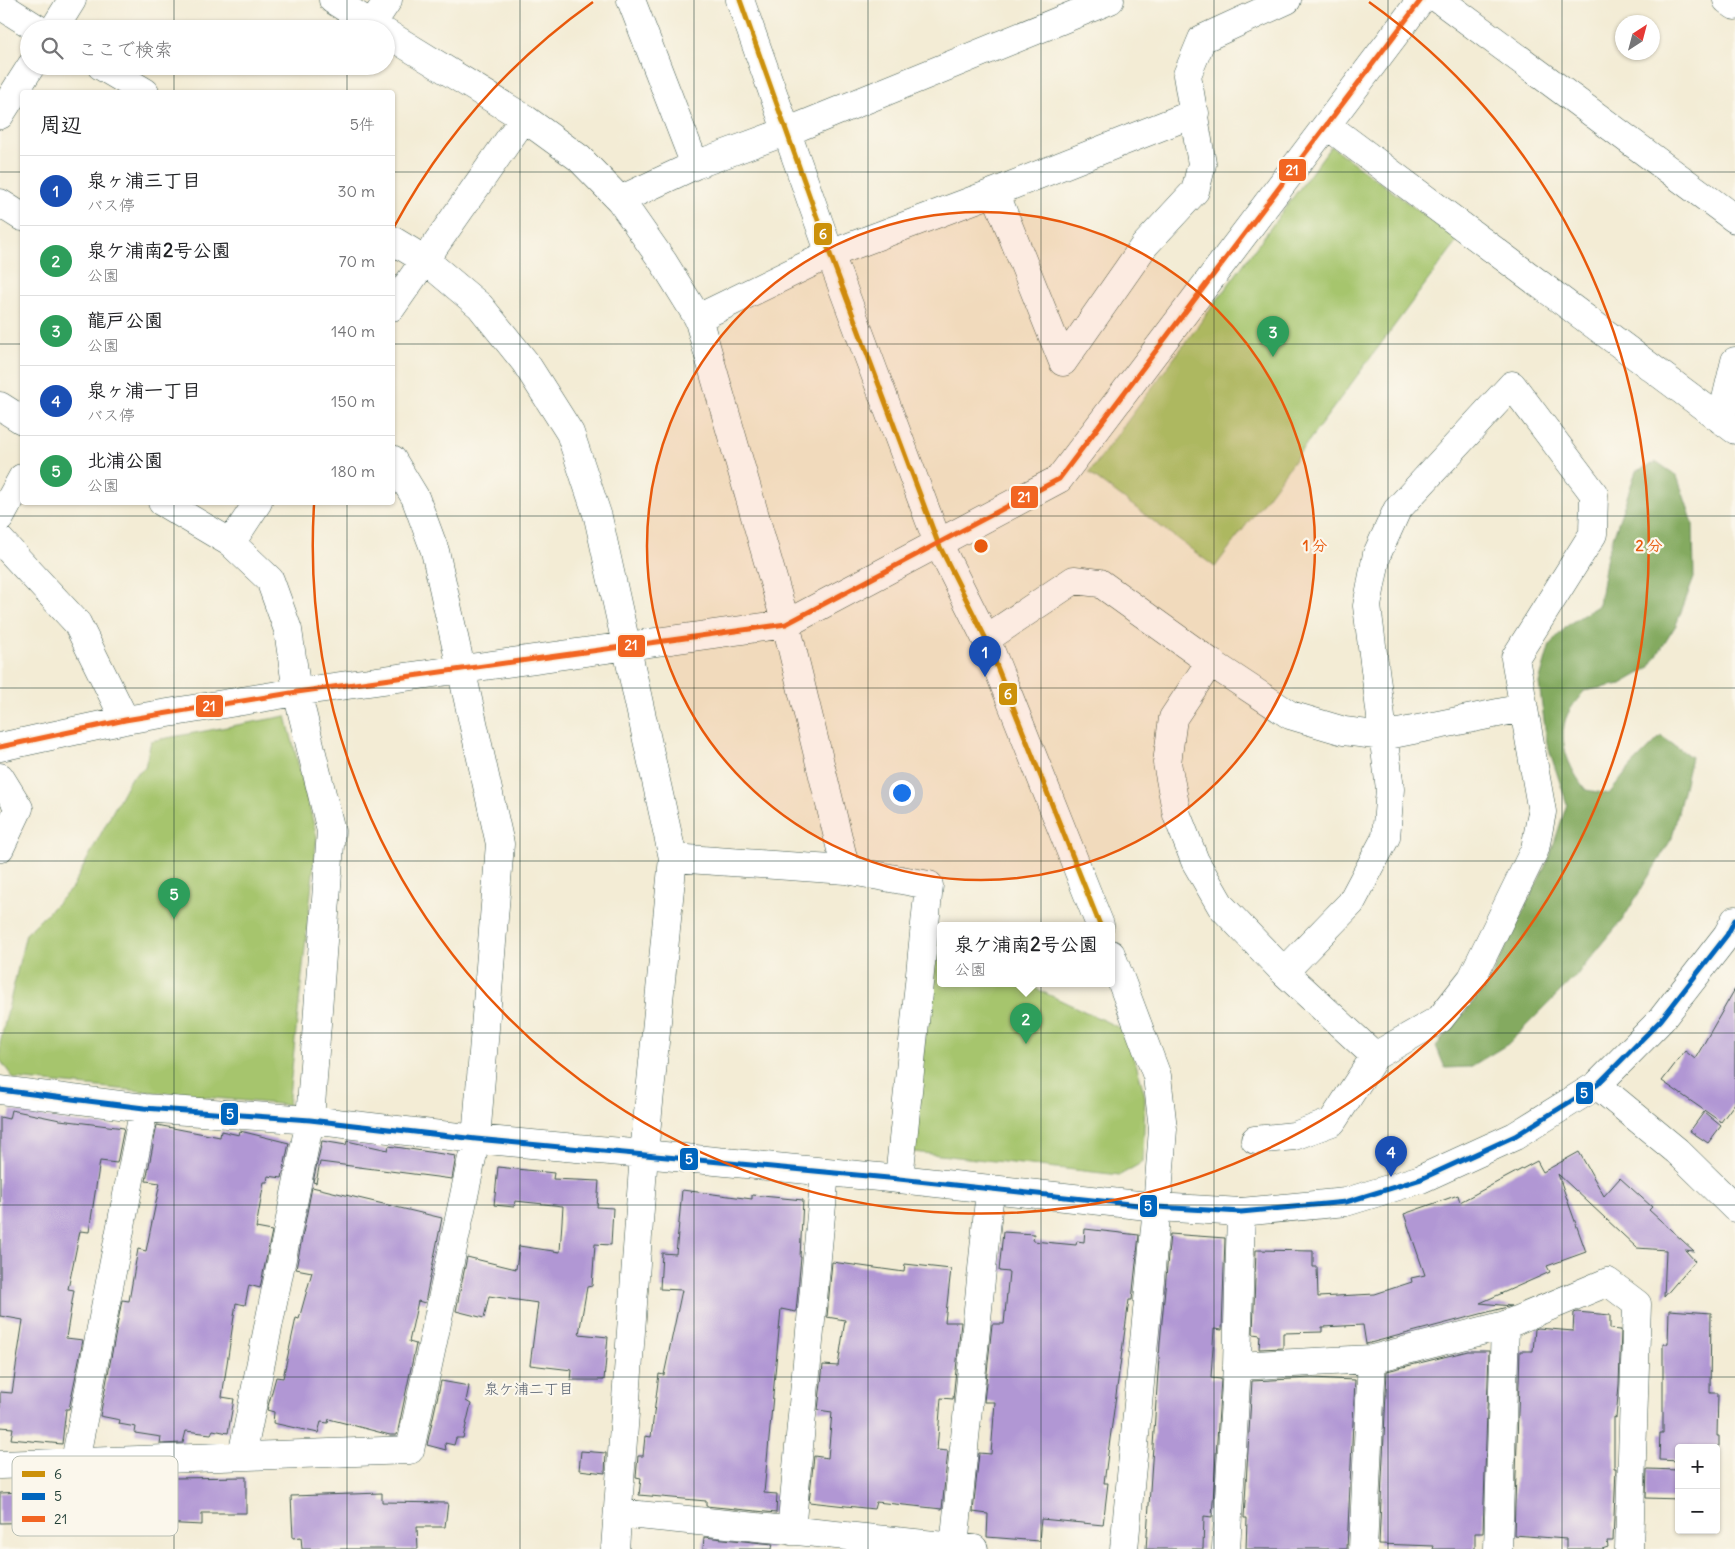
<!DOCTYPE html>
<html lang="ja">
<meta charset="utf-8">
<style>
body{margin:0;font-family:Delius,"Klee One",sans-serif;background:#f2f2f2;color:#202124}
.controls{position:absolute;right:15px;bottom:15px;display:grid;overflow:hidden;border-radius:5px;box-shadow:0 1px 4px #0004}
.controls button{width:45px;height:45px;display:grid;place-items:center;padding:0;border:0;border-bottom:1px solid #e0e0e0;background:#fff;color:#202124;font:25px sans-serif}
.compass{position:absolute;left:1615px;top:15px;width:45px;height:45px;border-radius:50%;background:#fff;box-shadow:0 1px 4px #0004;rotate:36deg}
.you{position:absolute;left:901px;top:792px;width:18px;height:18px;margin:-12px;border:4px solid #fff;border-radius:50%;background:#1a73e8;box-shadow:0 0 0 8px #1a73e833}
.badge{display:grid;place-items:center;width:32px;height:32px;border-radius:50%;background:#111827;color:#fff;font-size:16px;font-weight:700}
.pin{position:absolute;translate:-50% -41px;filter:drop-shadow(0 1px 2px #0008)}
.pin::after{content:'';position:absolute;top:26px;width:18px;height:15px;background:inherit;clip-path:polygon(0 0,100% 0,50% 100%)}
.popup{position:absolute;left:937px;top:922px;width:178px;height:65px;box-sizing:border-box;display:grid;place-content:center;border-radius:5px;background:#fff;filter:drop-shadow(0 1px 4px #0005);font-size:16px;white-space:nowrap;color:#757577}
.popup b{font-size:19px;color:#202124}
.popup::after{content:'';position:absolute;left:50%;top:100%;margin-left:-10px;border:10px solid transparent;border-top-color:#fff}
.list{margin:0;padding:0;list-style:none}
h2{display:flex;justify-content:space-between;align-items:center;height:65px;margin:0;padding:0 20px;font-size:21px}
h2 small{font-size:16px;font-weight:400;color:#757577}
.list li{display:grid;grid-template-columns:32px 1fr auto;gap:15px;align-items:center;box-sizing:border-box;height:70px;padding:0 20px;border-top:1px solid #e0e0e0}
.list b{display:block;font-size:19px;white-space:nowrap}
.list p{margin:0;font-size:16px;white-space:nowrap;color:#757577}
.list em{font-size:16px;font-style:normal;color:#757577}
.icon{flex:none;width:28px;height:28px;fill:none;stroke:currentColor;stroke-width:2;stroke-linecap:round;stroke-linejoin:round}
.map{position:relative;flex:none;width:1735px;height:1549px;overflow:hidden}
.search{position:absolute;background:#fff;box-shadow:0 1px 4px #0004;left:20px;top:20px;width:375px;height:55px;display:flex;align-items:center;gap:12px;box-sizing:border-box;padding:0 18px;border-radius:28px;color:#757577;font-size:19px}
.panel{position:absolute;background:#fff;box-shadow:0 1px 4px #0004;left:20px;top:90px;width:375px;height:415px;border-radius:5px}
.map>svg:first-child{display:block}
.green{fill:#a6c56d;stroke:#628150}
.forest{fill:#84aa60;stroke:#52744a}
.building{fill:#b197d4}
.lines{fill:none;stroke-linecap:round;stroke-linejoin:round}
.street-casing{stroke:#3f574c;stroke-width:29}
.secondary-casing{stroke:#3f574c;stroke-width:29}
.street{stroke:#fff;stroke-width:28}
.secondary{stroke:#fff;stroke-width:28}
.bus-1-casing{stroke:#fbf7ec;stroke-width:9}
.bus-2-casing{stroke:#fbf7ec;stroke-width:9}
.bus-3-casing{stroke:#fbf7ec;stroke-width:9}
.bus-1{stroke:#cc910a;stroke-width:5}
.bus-2{stroke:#0065bd;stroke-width:5}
.bus-3{stroke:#f26522;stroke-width:5}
.grid{fill:none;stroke:#1f3d34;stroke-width:1;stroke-opacity:0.55}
.ring{fill:none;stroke:#e8590c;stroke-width:2.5}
.labels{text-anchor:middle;stroke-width:4.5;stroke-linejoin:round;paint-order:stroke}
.neighbourhood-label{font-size:15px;fill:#525c6c;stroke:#fbf7ec}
.key{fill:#fbf7ec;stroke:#b9bfb5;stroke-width:1}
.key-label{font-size:14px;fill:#1f3d34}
.centre{fill:#e8590c;stroke:#fbf7ec;stroke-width:2.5}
.ring-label{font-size:15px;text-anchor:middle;font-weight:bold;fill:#e8590c;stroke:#fbf7ec;stroke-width:4.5;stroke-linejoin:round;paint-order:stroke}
.line-badge{stroke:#fbf7ec;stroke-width:2}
.badge-label{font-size:14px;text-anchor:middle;font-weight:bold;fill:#fff}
</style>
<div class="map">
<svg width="1735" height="1549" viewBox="0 0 1735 1549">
<rect width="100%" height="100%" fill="#fbf7ec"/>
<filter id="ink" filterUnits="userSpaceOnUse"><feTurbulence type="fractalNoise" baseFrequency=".02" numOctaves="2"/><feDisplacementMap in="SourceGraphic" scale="10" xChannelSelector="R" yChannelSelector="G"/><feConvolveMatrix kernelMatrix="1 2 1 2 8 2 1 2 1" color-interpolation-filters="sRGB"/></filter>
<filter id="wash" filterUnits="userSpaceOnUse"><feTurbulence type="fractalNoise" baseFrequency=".0096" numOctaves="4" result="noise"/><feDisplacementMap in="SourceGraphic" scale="20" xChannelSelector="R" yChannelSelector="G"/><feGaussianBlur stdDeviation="1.12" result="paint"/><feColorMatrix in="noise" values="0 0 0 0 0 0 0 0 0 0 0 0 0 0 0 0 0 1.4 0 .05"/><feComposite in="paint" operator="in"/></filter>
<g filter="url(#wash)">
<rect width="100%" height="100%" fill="#f3ecd5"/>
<path class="green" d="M 1331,146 L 1458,240 L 1215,567 L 1089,473 Z
M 286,716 L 317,837 L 288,1105 L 14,1079 L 0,1060 L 0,1043 L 26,934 L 72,888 L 130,779 L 145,767 L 151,741 Z
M 934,940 L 941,943 L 941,983 L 1024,983 L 1122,1029 L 1135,1060 L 1145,1096 L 1143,1162 L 1120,1175 L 913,1152 Z"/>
<path class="forest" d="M 1657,462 L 1677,476 L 1693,523 L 1694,578 L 1676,625 L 1649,668 L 1621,684 L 1584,691 C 1580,697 1574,703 1570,710 C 1554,736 1569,769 1586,790 L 1609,794 L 1632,765 L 1661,736 L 1691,757 L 1672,838 L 1623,919 L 1576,976 L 1508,1044 L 1470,1067 L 1445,1068 L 1436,1046 L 1487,986 L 1549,858 L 1567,804 L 1547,743 L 1539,683 L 1550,644 L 1569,624 L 1599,605 L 1607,555 L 1636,471 Z"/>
<g id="blocks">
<path class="building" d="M 1735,989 L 1735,1103 L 1721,1122 L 1662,1081 L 1685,1051 L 1695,1059 Z
M 11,1110 L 60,1120 L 124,1128 L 117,1163 L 100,1161 L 89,1232 L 80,1231 L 68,1289 L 74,1290 L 66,1338 L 83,1340 L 69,1409 L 66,1409 L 62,1444 L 11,1439 L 13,1428 L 0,1427 L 0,1392 L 12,1393 L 23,1320 L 0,1316 L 0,1117 L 9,1119 Z
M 1704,1112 L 1721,1126 L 1708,1143 L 1690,1131 Z
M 157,1125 L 220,1137 L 221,1131 L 239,1135 L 240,1131 L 289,1143 L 282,1178 L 268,1176 L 267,1182 L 264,1182 L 256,1228 L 272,1231 L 260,1288 L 249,1285 L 245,1305 L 236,1303 L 222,1397 L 234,1399 L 228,1433 L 213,1430 L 211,1434 L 186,1431 L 183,1443 L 160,1444 L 161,1437 L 135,1433 L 136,1427 L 119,1424 L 120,1420 L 100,1416 L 122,1300 L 129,1301 L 138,1249 L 146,1251 L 160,1183 L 146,1181 Z
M 322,1141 L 346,1145 L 347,1141 L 388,1150 L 389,1146 L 456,1156 L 452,1179 L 320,1162 L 316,1183 L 313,1182 Z
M 1579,1152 L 1604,1196 L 1620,1178 L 1652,1207 L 1649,1210 L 1694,1251 L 1685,1250 L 1695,1261 L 1664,1297 L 1666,1250 L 1637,1248 L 1558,1174 L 1586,1252 L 1547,1266 L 1550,1272 L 1480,1303 L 1511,1306 L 1370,1343 L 1366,1344 L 1363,1325 L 1322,1327 L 1322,1332 L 1283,1333 L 1283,1348 L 1259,1349 L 1260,1335 L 1253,1334 L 1256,1250 L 1313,1251 L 1313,1267 L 1317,1267 L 1318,1297 L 1375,1294 L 1412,1282 L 1411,1278 L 1425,1275 L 1404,1214 L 1458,1195 L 1460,1202 L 1537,1161 L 1543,1172 Z
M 498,1167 L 554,1173 L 553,1179 L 599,1181 L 597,1207 L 613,1208 L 611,1245 L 595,1244 L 592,1286 L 587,1287 L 579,1334 L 608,1337 L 604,1380 L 571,1380 L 572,1370 L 530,1365 L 538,1303 L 489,1296 L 484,1318 L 456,1311 L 467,1257 L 516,1269 L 519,1246 L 560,1252 L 563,1206 L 515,1201 L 514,1207 L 494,1205 Z
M 312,1187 L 442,1218 L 425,1303 L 418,1301 L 409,1342 L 416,1344 L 397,1435 L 390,1435 L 329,1419 L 328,1423 L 321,1422 L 318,1433 L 273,1423 L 274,1412 L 267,1410 L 276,1377 L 283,1378 L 296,1318 L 299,1319 L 312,1272 L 296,1269 Z
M 682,1190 L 752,1199 L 752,1195 L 803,1200 L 800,1257 L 801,1257 L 796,1312 L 781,1309 L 764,1493 L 777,1494 L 776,1513 L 706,1506 L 706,1501 L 639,1495 L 641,1478 L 636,1477 L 638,1456 L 643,1456 L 645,1436 L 651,1437 L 659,1374 L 664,1375 L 682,1290 L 660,1289 L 662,1253 L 676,1254 Z
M 1085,1229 L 1139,1235 L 1132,1300 L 1129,1300 L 1104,1483 L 1108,1483 L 1103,1525 L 1041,1519 L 1039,1541 L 987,1537 L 988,1514 L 973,1512 L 979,1453 L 991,1454 L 995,1402 L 984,1402 L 992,1324 L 1004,1324 L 1009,1272 L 999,1271 L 1003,1232 L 1034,1234 L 1033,1241 L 1076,1245 L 1077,1241 L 1084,1242 Z
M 1170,1234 L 1225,1238 L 1222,1330 L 1214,1329 L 1211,1378 L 1221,1379 L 1212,1517 L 1204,1516 L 1203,1549 L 1146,1549 L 1160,1343 Z
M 832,1262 L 904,1272 L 905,1264 L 951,1269 L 945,1322 L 961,1322 L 953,1399 L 941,1398 L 937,1450 L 948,1451 L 942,1509 L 876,1502 L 874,1509 L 809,1502 L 814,1456 L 828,1458 L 832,1412 L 818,1410 L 823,1365 L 838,1366 L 845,1320 L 827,1317 Z
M 1669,1310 L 1711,1313 L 1710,1393 L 1718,1393 L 1717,1436 L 1719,1436 L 1719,1463 L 1716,1463 L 1716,1448 L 1679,1448 L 1679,1461 L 1659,1460 L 1660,1433 L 1663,1433 L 1663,1344 L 1668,1344 Z
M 1577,1312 L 1610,1315 L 1610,1329 L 1621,1330 L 1619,1385 L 1616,1418 L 1614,1417 L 1614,1468 L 1616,1468 L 1613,1541 L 1607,1541 L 1608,1547 L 1602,1549 L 1566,1549 L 1566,1539 L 1514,1535 L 1520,1351 L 1533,1351 L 1535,1329 L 1538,1328 L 1573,1331 L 1574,1313 Z
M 1468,1351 L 1489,1351 L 1483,1533 L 1475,1533 L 1475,1549 L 1433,1549 L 1434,1546 L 1379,1544 L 1387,1371 Z
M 1312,1378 L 1355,1380 L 1347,1549 L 1246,1549 L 1247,1518 L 1244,1518 L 1252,1381 Z
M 441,1381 L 469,1386 L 466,1401 L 471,1404 L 463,1438 L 456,1438 L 454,1445 L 445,1443 L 446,1450 L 427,1445 Z
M 581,1451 L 606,1453 L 605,1473 L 579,1470 Z
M 1647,1469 L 1679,1470 L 1679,1499 L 1646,1498 Z
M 107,1477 L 107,1492 L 174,1494 L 174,1478 L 246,1477 L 246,1513 L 202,1513 L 202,1525 L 141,1522 L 141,1530 L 113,1531 L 113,1526 L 51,1530 L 51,1522 L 0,1523 L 0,1493 L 22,1492 L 22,1500 L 73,1499 L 72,1478 Z
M 382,1493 L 382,1502 L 448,1503 L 445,1527 L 417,1527 L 418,1549 L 302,1549 L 301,1537 L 293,1538 L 291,1496 Z
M 704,1537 L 773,1544 L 772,1549 L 703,1549 Z"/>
</g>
</g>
<g filter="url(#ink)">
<use href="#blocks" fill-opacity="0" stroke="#3f574c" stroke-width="1"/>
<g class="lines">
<g class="street-casing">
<path id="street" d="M 333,0 L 379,29
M 631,0 L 695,165
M 1440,0 L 1735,219
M 1727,0 L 1735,6
M 0,5 L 38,29
M 372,24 L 388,0
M 54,29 L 72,0
M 386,33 L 524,118 L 579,158 L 620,200 L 664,263 L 698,318 L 786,624 L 846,870
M 101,66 L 145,92
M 0,115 L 31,66
M 1328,126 L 1735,430
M 995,192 L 1063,362 L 1144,246 L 1195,191 L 1202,164 L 1187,75 L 1202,39 L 1287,0
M 620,200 L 695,165 L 801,126 L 1110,0
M 0,203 L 22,217
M 392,240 L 425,260 L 480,306 L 525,362 L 570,433 L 598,517 L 673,858 L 644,1154 L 615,1549
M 392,307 L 524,118
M 698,318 L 830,254 L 995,192 L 1195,113
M 0,406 L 22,420
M 1721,420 L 1735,361
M 162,502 L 231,543 L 270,580 L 288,630 L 297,692 L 331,831 L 310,1120 L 242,1456
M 0,518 L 22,478
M 0,540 L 77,623 L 125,720
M 231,543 L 258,502
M 986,639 L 1074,580 L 1100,583 L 1210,662 L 1290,715 L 1344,731 L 1383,736 L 1523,708
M 1210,662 L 1173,718 L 1167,763 L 1177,815 L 1195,861 L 1221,906 L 1284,972 L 1375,1056
M 0,747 L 125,720 L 297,692 L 786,624 L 1059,479 L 1421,0
M 0,777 L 19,808 L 0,848
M 673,858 L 846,870 L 929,885 L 899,1179
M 0,1090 L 144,1108 L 310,1120 L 476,1139 L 644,1154
M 1255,1140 L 1294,1136 L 1332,1122 L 1375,1056 L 1440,1019 L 1472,978 L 1535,849 L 1542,812 L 1515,658 L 1593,534 L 1594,494 L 1512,385 L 1397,510 L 1377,554 L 1367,606 L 1390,789 L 1386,837 L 1351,903 L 1284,972
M 1237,1366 L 1372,1359 L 1505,1325 L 1608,1282 L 1637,1304 L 1629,1549
M 75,1461 L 144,1108
M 0,1465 L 410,1450 L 476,1139 L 500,844 L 435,551 L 415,497 L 392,459
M 619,1513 L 974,1549
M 791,1531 L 825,1173
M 954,1547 L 990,1190
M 1124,1549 L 1157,1207
M 1226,1549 L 1237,1366 L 1241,1212
M 1363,1549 L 1372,1359
M 1498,1549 L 1505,1325"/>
</g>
<g class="secondary-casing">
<path id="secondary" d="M 740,0 L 830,254 L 938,543 L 986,639 L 1100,925
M 1111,954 L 1157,1076 L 1163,1129 L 1157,1207
M 1597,1085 L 1677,1151 L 1735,1208
M 644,1154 L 899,1179 L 1157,1207 L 1241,1212 L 1346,1202 L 1421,1179 L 1515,1136 L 1597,1085 L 1661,1020 L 1727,935 L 1735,920"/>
</g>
<use href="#street" class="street"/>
<use href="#secondary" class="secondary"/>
<g class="bus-1-casing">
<path id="bus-1" d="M 740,0 L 830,254 L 938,543 L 986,639 L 1100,925"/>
</g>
<g class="bus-2-casing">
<path id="bus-2" d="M 0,1090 L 144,1108 L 310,1120 L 476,1139 L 899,1179 L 1157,1207 L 1241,1212 L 1346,1202 L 1421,1179 L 1515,1136 L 1597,1085 L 1661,1020 L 1727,935 L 1735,920"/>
</g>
<g class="bus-3-casing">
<path id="bus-3" d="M 0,747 L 125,720 L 297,692 L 786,624 L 1059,479 L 1421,0"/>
</g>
<use href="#bus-1" class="bus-1"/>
<use href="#bus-2" class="bus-2"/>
<use href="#bus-3" class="bus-3"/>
</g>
</g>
<path class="grid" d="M 174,0 L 174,29M 347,0 L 347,29M 520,0 L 520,1549M 694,0 L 694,1549M 868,0 L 868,1549M 1041,0 L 1041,1549M 1214,0 L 1214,1549M 1388,0 L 1388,1549M 1562,0 L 1562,1549M 174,66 L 174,92M 347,66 L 347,92M 0,172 L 22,172M 392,172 L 1735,172M 0,344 L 22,344M 392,344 L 1735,344M 174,502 L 174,1549M 347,502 L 347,1549M 0,516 L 1735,516M 0,688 L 1735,688M 0,861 L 1735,861M 0,1033 L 1735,1033M 0,1205 L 1735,1205M 0,1377 L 1735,1377"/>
<circle cx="981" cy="546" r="334" fill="#e8590c" fill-opacity=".12"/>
<g class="ring">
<circle cx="981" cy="546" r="334"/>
<path d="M394 227A668 668 0 0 1 593 2M1369 2A668 668 0 1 1 314 505"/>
</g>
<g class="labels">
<g class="neighbourhood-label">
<text x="529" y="1394">泉ケ浦二丁目</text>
</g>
</g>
<rect x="12" y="1456" width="166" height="80" rx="8" class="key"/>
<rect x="22" y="1471" width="23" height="6" fill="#cc910a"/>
<rect x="22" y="1493" width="23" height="7" fill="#0065bd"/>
<rect x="22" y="1516" width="23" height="6" fill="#f26522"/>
<g class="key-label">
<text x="54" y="1479">6</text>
<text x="54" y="1501">5</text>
<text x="54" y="1524">21</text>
</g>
<circle cx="981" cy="546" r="8" class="centre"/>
<g class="ring-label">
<text x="1315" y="551">1 分</text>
<text x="1649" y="551">2 分</text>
</g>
<g class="line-badge">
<rect x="1278" y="158" width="29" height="24" rx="5" fill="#f26522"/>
<rect x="813" y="222" width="20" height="24" rx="5" fill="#cc910a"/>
<rect x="1010" y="485" width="29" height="24" rx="5" fill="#f26522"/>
<rect x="617" y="634" width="29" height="24" rx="5" fill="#f26522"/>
<rect x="998" y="682" width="20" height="24" rx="5" fill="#cc910a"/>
<rect x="195" y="694" width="29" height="24" rx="5" fill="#f26522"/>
<rect x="1575" y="1081" width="19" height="24" rx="5" fill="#0065bd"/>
<rect x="220" y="1102" width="19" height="24" rx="5" fill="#0065bd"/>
<rect x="679" y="1147" width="20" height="24" rx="5" fill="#0065bd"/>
<rect x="1139" y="1194" width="19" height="24" rx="5" fill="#0065bd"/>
</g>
<g class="badge-label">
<text x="1292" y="175">21</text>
<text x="823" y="239">6</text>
<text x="1024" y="502">21</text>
<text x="631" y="650">21</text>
<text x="1008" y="699">6</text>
<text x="209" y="711">21</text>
<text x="1584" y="1098">5</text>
<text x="230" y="1119">5</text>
<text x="689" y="1164">5</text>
<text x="1148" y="1211">5</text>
</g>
</svg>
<div class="controls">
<button>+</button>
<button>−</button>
</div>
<svg class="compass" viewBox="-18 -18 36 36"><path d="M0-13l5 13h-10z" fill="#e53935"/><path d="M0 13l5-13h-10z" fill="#757577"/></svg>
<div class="you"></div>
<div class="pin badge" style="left:985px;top:677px;background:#1a4fb4">1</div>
<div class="pin badge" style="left:1026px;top:1044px;background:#2e9e5b">2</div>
<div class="popup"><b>泉ケ浦南2号公園</b>公園</div>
<div class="pin badge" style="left:1273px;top:357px;background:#2e9e5b">3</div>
<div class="pin badge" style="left:1391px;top:1177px;background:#1a4fb4">4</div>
<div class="pin badge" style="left:174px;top:919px;background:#2e9e5b">5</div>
<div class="search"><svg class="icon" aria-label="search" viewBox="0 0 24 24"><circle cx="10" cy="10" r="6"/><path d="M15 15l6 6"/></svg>ここで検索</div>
<section class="panel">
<h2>周辺<small>5件</small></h2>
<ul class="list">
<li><span class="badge" style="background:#1a4fb4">1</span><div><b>泉ヶ浦三丁目</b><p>バス停</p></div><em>30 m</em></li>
<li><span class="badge" style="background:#2e9e5b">2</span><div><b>泉ケ浦南2号公園</b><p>公園</p></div><em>70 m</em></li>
<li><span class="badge" style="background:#2e9e5b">3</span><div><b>龍戸公園</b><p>公園</p></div><em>140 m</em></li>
<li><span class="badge" style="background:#1a4fb4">4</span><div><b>泉ヶ浦一丁目</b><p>バス停</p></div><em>150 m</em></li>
<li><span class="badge" style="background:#2e9e5b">5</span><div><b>北浦公園</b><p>公園</p></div><em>180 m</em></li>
</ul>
</section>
</div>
